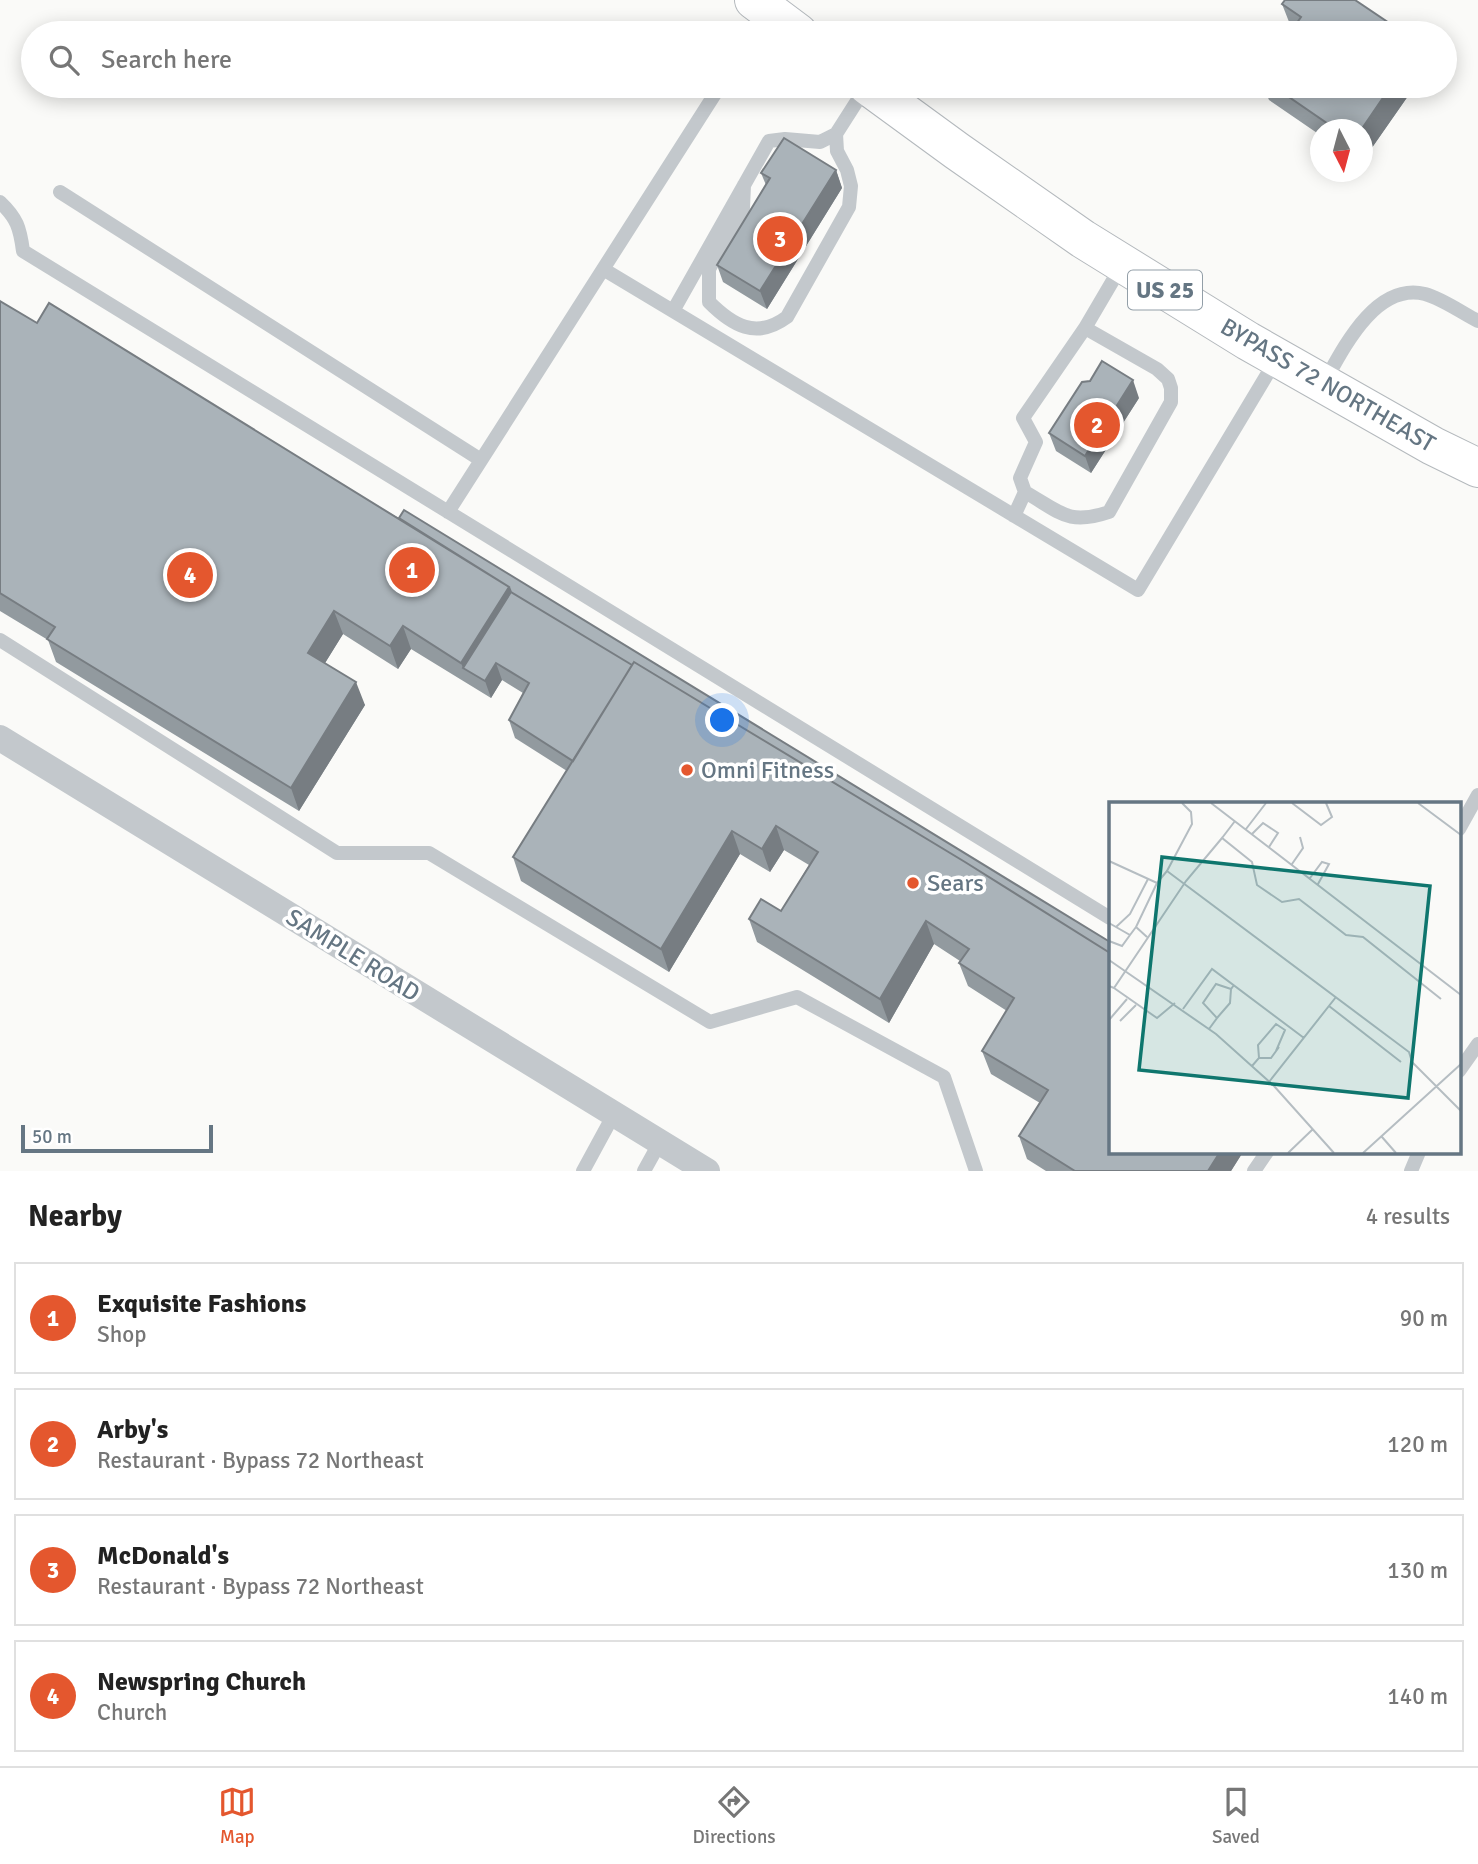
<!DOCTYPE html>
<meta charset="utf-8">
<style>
body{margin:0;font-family:Signika,sans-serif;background:#f6f6f6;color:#222}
.compass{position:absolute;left:1310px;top:119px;width:63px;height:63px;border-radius:50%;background:#fff;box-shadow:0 4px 18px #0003;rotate:174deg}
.scale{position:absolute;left:21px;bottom:18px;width:192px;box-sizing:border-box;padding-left:7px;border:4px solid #657683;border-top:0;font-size:19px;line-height:24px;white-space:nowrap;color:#657683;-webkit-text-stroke:5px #fff;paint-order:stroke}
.you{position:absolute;left:723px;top:721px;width:24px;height:24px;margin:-18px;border:5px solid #fff;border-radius:50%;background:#1a73e8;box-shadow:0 0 0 10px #1a73e833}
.badge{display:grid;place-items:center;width:46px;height:46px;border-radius:50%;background:#e4572e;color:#fff;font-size:23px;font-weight:700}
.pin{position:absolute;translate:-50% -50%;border:4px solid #fff;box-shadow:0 2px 7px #0006}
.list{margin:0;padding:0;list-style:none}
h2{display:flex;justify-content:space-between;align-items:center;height:91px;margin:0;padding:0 28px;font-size:30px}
h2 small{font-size:23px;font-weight:400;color:#767676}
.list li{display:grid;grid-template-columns:46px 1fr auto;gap:21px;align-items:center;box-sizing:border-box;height:112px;margin:0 14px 14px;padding:0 14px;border:2px solid #e0e0e0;border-radius:0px}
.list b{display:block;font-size:26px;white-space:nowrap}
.list p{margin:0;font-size:23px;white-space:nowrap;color:#767676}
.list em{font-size:23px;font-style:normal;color:#767676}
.icon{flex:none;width:38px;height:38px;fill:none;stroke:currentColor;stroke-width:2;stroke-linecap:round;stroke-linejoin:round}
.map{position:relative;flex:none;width:1478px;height:1171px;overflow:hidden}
.search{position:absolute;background:#fff;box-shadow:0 4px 18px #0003;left:21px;right:21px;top:21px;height:77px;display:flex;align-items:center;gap:18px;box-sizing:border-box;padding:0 24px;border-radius:38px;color:#767676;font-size:26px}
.sheet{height:595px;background:#fff}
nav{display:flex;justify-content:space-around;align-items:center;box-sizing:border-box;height:98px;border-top:2px solid #e0e0e0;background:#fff;font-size:19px;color:#767676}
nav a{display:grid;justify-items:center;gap:4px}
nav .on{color:#e4572e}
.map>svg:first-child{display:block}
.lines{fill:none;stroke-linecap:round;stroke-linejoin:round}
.highway-casing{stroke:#b4b9bd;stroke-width:40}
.lane{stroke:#c3c8cc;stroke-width:14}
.street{stroke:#c3c8cc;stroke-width:26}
.highway{stroke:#fff;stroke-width:38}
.wall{fill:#929a9f}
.shaded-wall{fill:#777d82}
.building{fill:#aab3b9;stroke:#777d82;stroke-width:2}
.poi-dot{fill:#e4572e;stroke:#fff;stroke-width:2.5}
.labels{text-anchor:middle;stroke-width:7;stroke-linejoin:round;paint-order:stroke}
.shield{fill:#fff;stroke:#939fa8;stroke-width:2}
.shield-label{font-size:23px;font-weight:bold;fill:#657683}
.street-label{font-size:24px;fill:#657683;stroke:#fff}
.poi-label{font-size:24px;fill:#657683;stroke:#fff;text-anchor:start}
.inset-road{fill:none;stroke:#b5bdc2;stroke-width:2}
.view{fill:#0f766e;fill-opacity:0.15;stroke:#0f766e;stroke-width:3.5}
.inset-edge{fill:none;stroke:#657683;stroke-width:3.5}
</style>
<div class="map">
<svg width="1478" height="1171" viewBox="0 0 1478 1171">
<rect width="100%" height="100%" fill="#fafaf8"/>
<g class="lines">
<g class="highway-casing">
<path id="highway" d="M 754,0 L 798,33
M 868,86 L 957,151 L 1083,239 L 1248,341 L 1433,446 L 1478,468"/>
</g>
<path class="lane" d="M 753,33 L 768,11
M 744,185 L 743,208 L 709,269 L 709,302 C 732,325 756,340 787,317 L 849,207 L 851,186 L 847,170 L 837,151 L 836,134
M 60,192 L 481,460
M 0,202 C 17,218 20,228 23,251 L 1110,918
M 603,269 L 1138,590 L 1277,358
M 673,311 L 769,141 L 785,139 L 820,142 L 836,134 L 866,87
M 1324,383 C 1344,347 1376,282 1425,294 C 1443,299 1462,313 1478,321
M 1025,492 L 1020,478 L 1036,442 L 1023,418 L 1085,328
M 448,512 L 720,86
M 1014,516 L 1025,492 C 1060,512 1068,526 1109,512 L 1171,402 L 1171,388 L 1168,379 L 1157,369 L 1085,328 L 1122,265
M 0,640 L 337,853 L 429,853 L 710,1022 L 797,997 L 944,1077 L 976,1171
M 1459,829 L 1478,795
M 1459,1071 L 1478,1044
M 583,1171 L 614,1114
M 644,1171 L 660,1142
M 1254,1171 L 1267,1152
M 1411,1171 L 1419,1152"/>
<path class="street" d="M 0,738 L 707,1171"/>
<use href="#highway" class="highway"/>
</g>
<path class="wall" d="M 1282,4 L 1404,33 L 1293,29 L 1291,27 Z
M 1263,86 L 1415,86 L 1362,162 L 1362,130 L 1320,130 L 1320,135 L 1269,100 Z
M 836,170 L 842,188 L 767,309 L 723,282 L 717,265 L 766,185 L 761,173 Z
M 0,301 L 37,323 L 399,518 L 1243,1152 L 1231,1171 L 1046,1171 L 1027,1159 L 1019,1136 L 1040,1103 L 991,1074 L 982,1051 L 1007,1011 L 968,986 L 959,963 L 960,961 L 934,944 L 889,1023 L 757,942 L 749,919 L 781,911 L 809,865 L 784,850 L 770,872 L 740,854 L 669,972 L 521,881 L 513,857 L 567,771 L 515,738 L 509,720 L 523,693 L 502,680 L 491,698 L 411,649 L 398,669 L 343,634 L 325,663 L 365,705 L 299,811 L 56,662 L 48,640 L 0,611 Z
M 1139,398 L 1091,473 L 1056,451 L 1049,433 Z"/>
<path class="shaded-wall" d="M 1391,86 L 1415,86 L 1362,162 L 1362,130 L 1361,130 Z
M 836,170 L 842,188 L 767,309 L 760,291 Z
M 1133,380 L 1139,398 L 1091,473 L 1085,456 Z
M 509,587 L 518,610 L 463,668 L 461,663 Z
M 334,611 L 343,634 L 317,676 L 308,653 Z
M 403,626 L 411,649 L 398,669 L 390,646 Z
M 496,663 L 502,680 L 491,698 L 485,681 Z
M 356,682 L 365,705 L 299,811 L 291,788 Z
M 776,826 L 784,850 L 770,872 L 762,849 Z
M 732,831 L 740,854 L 669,972 L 661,949 Z
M 926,921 L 934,944 L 889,1023 L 880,999 Z
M 1220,1152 L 1243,1152 L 1231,1171 L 1208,1171 Z"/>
<path class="building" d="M 1285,0 L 1355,0 L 1404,33 L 1290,33 L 1301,17 L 1282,4 Z
M 1273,86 L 1391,86 L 1361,130 L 1337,130 Z
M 784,138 L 836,170 L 760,291 L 717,265 L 770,178 L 761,173 Z
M 0,301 L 37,323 L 49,303 L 509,587 L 461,663 L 403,626 L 390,646 L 334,611 L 308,653 L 356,682 L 291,788 L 47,639 L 55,627 L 0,593 Z
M 1102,361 L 1133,380 L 1085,456 L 1049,433 L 1082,382 L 1090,381 Z
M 404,510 L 1110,942 L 1110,953 L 965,862 L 634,662 L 632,665 L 511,592 L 509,587 L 399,518 Z
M 511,592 L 632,665 L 573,761 L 509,720 L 529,683 L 496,663 L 485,681 L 463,668 Z
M 634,662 L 965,862 L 1110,953 L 1110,1152 L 1220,1152 L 1208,1171 L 1075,1171 L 1019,1136 L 1048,1090 L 982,1051 L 1014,998 L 959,963 L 969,949 L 926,921 L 880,999 L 749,919 L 761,899 L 781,911 L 818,852 L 776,826 L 762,849 L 732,831 L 661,949 L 513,857 Z"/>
<g class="poi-dot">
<circle cx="687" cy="770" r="7"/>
<circle cx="913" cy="883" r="7"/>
</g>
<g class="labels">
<rect class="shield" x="1128" y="270.5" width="74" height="39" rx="5"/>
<g class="shield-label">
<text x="1165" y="298">US 25</text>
</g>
<g class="street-label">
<text transform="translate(1328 385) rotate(30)" y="8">BYPASS 72 NORTHEAST</text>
<text transform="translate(353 955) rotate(32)" y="8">SAMPLE ROAD</text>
</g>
<g class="poi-label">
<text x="701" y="778">Omni Fitness</text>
<text x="927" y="891">Sears</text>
</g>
</g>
<g transform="translate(1109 802)">
<rect width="352" height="352" fill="#fafaf8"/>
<path class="inset-road" d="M 73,1 L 82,10 L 83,22 L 58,69 L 300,250 L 303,260 L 352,309M 102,1 L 352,193M 183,1 L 212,23 L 223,15 L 217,1M 309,1 L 352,33M 137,27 L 157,1M 143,32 L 154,21 L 169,31 L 160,45M 113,36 L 126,19M 0,59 L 48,81 L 58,69M 183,62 L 194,46 L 191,35M 201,76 L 213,60 L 220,62 L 209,82M 0,121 L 21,133 L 27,125M 7,125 L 21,112 L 39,77M 38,135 L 27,125 L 48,81M 0,139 L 13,144 L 21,133M 0,158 L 107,232 L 165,284 L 225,351M 0,184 L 5,186 L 77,79 L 113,36 L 143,60 L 148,83 L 173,100 L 190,97 L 237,133 L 254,135 L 332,197M 5,186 L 48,216 L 66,201M 220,204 L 292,260M 74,207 L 103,167 L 195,236M 108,216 L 121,201 L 122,187M 0,218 L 18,197M 11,219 L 27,203M 100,227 L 108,216 L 94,201 L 107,182 L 122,187 L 125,183M 150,256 L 162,256 L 170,245M 143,264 L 150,256 L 149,243 L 167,222 L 176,228 L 167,249M 160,280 L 227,195M 273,335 L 287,351M 179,351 L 204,327M 254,351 L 352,262"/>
<path class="view" d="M 53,55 L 321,84 L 299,296 L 30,268 Z"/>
<rect width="352" height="352" class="inset-edge"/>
</g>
</svg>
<svg class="compass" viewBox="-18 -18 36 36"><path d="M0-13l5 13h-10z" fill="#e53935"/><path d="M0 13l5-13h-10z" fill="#767676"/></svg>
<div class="scale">50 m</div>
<div class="you"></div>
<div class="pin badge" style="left:412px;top:570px">1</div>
<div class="pin badge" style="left:1097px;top:425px">2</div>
<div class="pin badge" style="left:780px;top:239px">3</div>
<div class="pin badge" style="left:190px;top:575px">4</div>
<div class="search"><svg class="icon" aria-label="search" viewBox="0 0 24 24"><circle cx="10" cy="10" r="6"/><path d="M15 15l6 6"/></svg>Search here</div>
</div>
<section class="sheet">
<h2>Nearby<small>4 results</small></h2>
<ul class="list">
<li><span class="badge">1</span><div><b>Exquisite Fashions</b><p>Shop</p></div><em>90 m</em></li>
<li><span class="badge">2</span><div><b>Arby's</b><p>Restaurant · Bypass 72 Northeast</p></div><em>120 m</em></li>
<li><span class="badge">3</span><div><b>McDonald's</b><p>Restaurant · Bypass 72 Northeast</p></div><em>130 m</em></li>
<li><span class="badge">4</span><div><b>Newspring Church</b><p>Church</p></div><em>140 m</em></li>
</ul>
</section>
<nav>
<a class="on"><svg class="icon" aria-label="map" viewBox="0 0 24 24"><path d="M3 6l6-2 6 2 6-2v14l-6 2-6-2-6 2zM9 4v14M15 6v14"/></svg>Map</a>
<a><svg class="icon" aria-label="directions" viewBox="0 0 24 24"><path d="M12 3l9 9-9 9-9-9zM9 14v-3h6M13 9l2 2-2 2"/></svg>Directions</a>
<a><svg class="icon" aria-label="saved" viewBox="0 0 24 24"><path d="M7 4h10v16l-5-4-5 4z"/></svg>Saved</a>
</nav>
